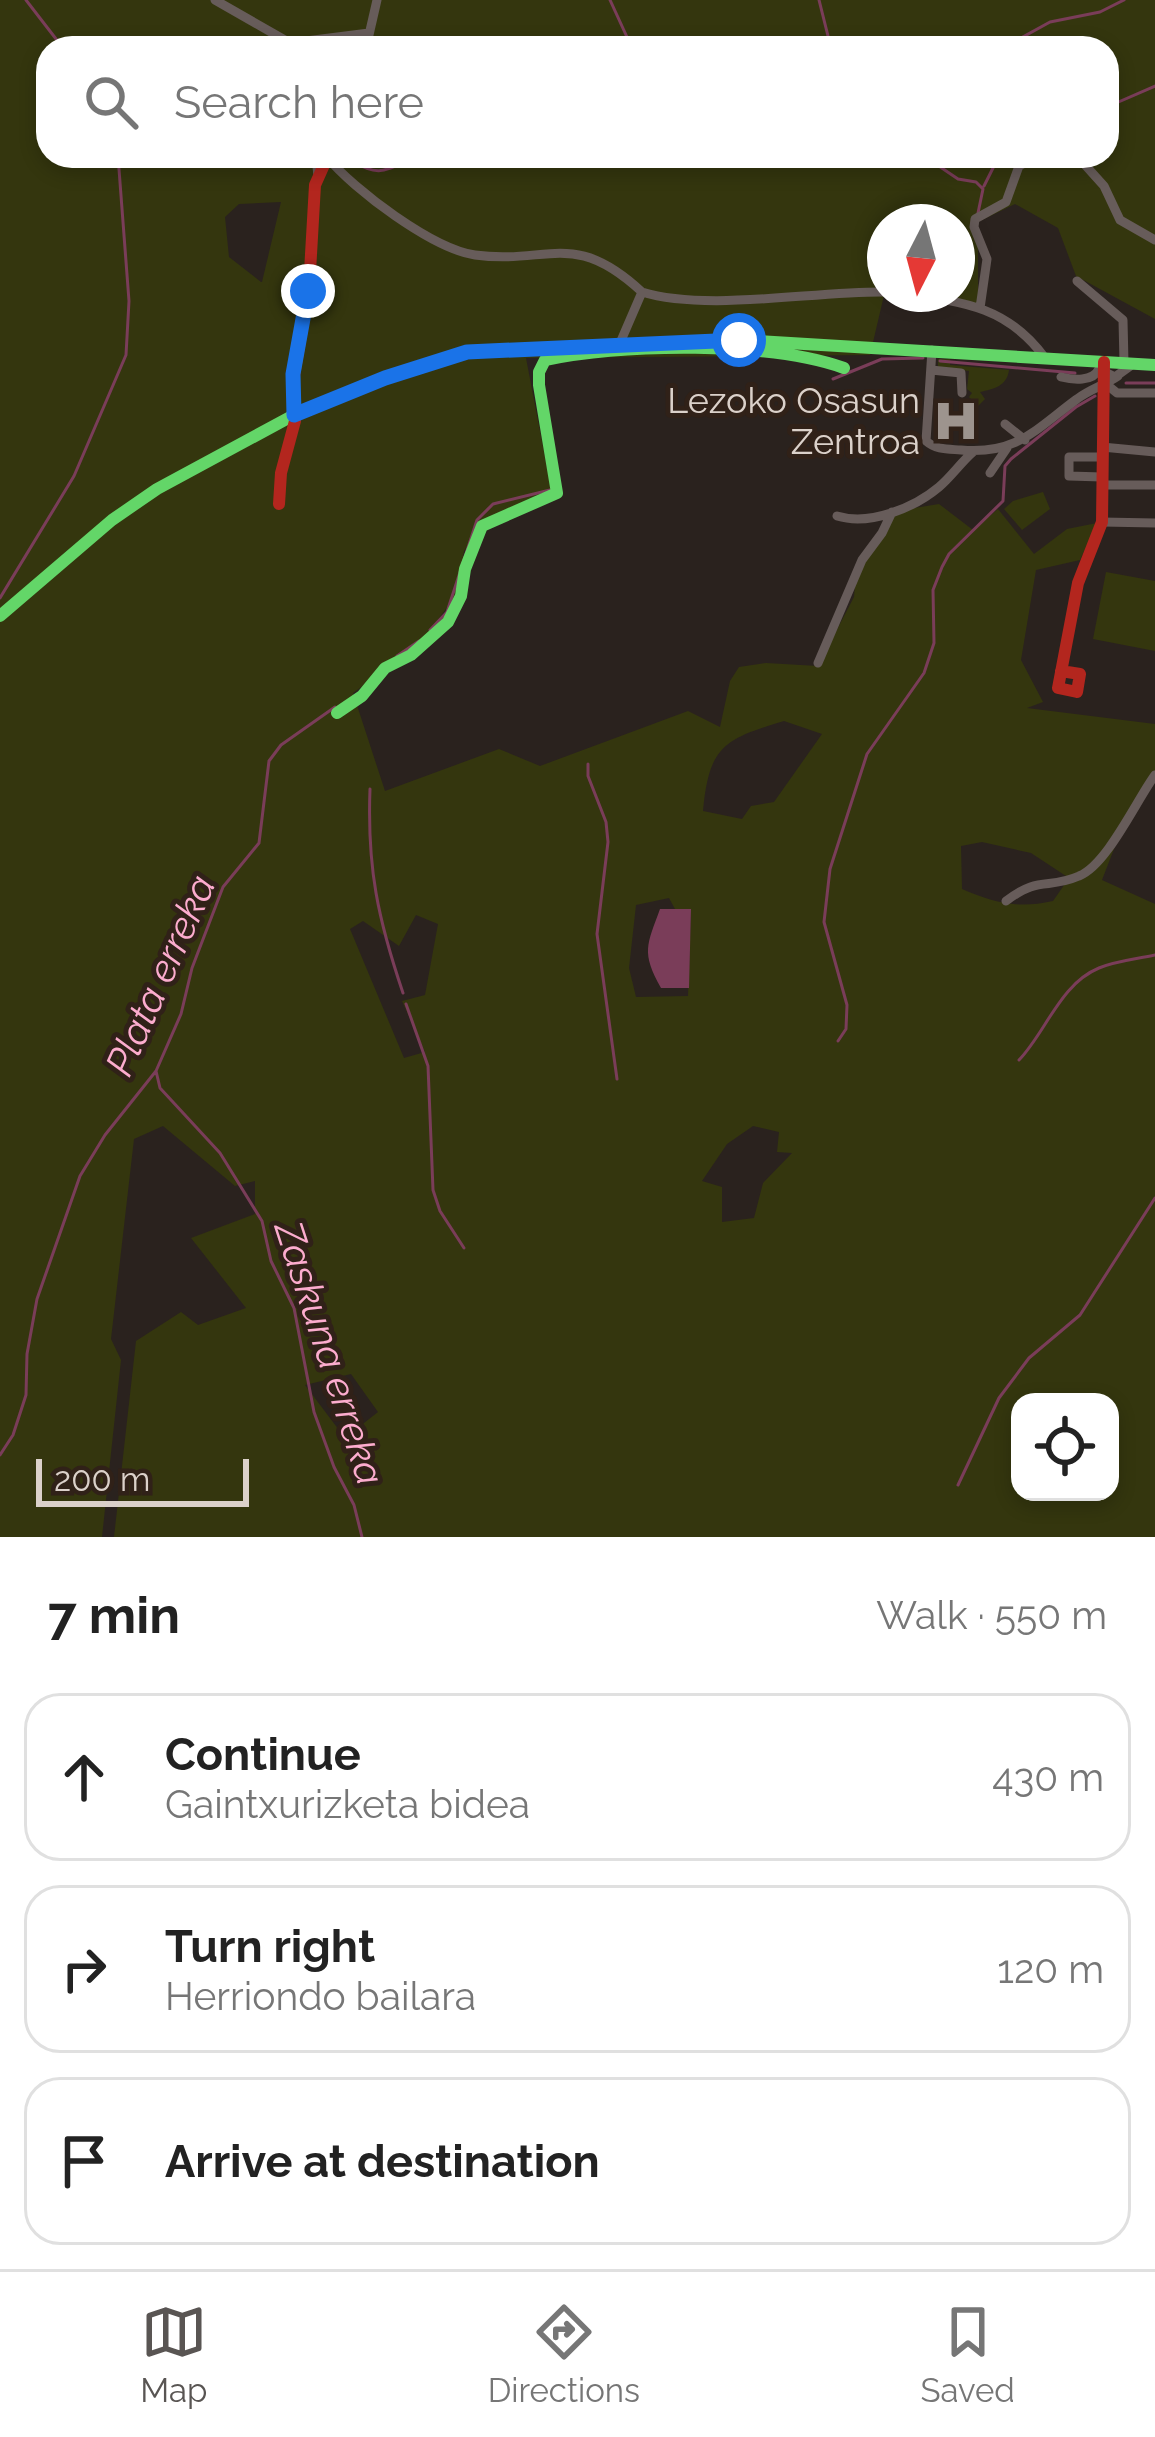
<!DOCTYPE html>
<meta charset="utf-8">
<style>
body{margin:0;font-family:Raleway,sans-serif;background:#f6f6f6;color:#222}
.controls{position:absolute;right:36px;bottom:36px;display:grid;overflow:hidden;border-radius:24px;box-shadow:0 6px 18px #0003}
.controls button{width:108px;height:108px;display:grid;place-items:center;padding:0;border:0;border-bottom:3px solid #e0e0e0;background:#fff;color:#222;font:60px sans-serif}
.compass{position:absolute;left:867px;top:204px;width:108px;height:108px;border-radius:50%;background:#fff;box-shadow:0 6px 18px #0003;rotate:186deg}
.scale{position:absolute;left:36px;bottom:30px;width:213px;box-sizing:border-box;padding-left:12px;border:6px solid #dbd1ca;border-top:0;font-size:33px;line-height:42px;white-space:nowrap;color:#dbd1ca;-webkit-text-stroke:9px #302118;paint-order:stroke}
.stop{position:absolute;width:36px;height:36px;margin:-27px;border:9px solid #1a73e8;border-radius:50%;background:#fff}
.stop.end{background:#1a73e8;border-color:#fff;box-shadow:0 3px 12px #0008}
.list{margin:0;padding:0;list-style:none}
h2{display:flex;justify-content:space-between;align-items:center;height:156px;margin:0;padding:0 48px;font-size:51px}
h2 small{font-size:39px;font-weight:400;color:#767676}
.list li{display:grid;grid-template-columns:78px 1fr auto;gap:36px;align-items:center;box-sizing:border-box;height:168px;margin:0 24px 24px;padding:0 24px;border:3px solid #e0e0e0;border-radius:36px}
.list b{display:block;font-size:45px;white-space:nowrap}
.list p{margin:0;font-size:39px;white-space:nowrap;color:#767676}
.list em{font-size:39px;font-style:normal;color:#767676}
.icon{flex:none;width:66px;height:66px;fill:none;stroke:currentColor;stroke-width:2;stroke-linecap:round;stroke-linejoin:round}
.map{position:relative;flex:none;width:1155px;height:1537px;overflow:hidden}
.search{position:absolute;background:#fff;box-shadow:0 6px 18px #0003;left:36px;right:36px;top:36px;height:132px;display:flex;align-items:center;gap:30px;box-sizing:border-box;padding:0 42px;border-radius:36px;color:#767676;font-size:45px}
.sheet{height:732px;background:#fff}
nav{display:flex;justify-content:space-around;align-items:center;box-sizing:border-box;height:168px;border-top:3px solid #e0e0e0;background:#fff;font-size:33px;color:#767676}
nav a{display:grid;justify-items:center;gap:6px}
nav .on{color:#595553}
.map>svg:first-child{display:block}
.green{fill:#34360e;fill-rule:evenodd}
.water{fill:#7a3d59}
.lines{fill:none;stroke-linecap:round;stroke-linejoin:round}
.stream{stroke:#7a3d59;stroke-width:3}
.street{stroke:#675c5a;stroke-width:9}
.fast{stroke:#63d668;stroke-width:12}
.jam{stroke:#b3261e;stroke-width:12}
.route{stroke:#1a73e8;stroke-width:15}
.labels{text-anchor:middle;stroke-width:10;stroke-linejoin:round;paint-order:stroke}
.poi-label{font-size:36px;fill:#dbd1ca;stroke:#302118;text-anchor:end}
.water-label{font-size:39px;font-style:italic;fill:#fcacce;stroke:#302118}
</style>
<div class="map">
<svg width="1155" height="1537" viewBox="0 0 1155 1537">
<rect width="100%" height="100%" fill="#2a221e"/>
<path class="green" d="M 0,0 L 1155,0 L 1155,319 L 1076,276 L 1058,228 L 1015,204 L 978,222 L 978,308 L 905,294 L 957,294 L 957,222 L 885,222 L 885,291 L 870,355 L 526,358 L 553,499 L 481,526 L 464,551 L 457,594 L 419,645 L 353,693 L 385,791 L 499,749 L 540,766 L 688,711 L 720,727 L 730,681 L 739,667 L 766,663 L 818,666 L 854,597 L 856,574 L 896,511 L 939,504 L 973,530 L 998,509 L 1034,554 L 1067,529 L 1097,523 L 1080,560 L 1036,570 L 1021,660 L 1043,702 L 1027,708 L 1155,724 L 1155,780 L 1126,818 L 1102,880 L 1155,904 L 1155,1537 L 114,1537 L 136,1341 L 181,1312 L 198,1325 L 246,1308 L 191,1238 L 255,1214 L 255,1181 L 235,1186 L 163,1126 L 134,1139 L 111,1339 L 121,1360 L 102,1537 L 0,1537 ZM 364,40 L 364,48 L 1107,48 L 1107,156 L 48,156 L 48,48 L 321,48 ZM 281,202 L 262,282 L 261,282 L 229,257 L 225,217 L 239,204 ZM 784,721 L 822,734 L 774,802 L 751,806 L 742,819 L 703,811 C 709,746 724,739 784,721 ZM 982,842 L 1031,853 L 1069,878 L 1053,901 C 1018,909 995,903 962,889 L 961,846 ZM 669,898 L 675,909 L 691,910 L 688,996 L 636,997 L 629,968 L 636,905 ZM 416,915 L 438,924 L 425,995 L 402,1001 L 425,1052 L 404,1058 L 350,929 L 363,921 L 399,946 ZM 753,1126 L 779,1132 L 777,1152 L 792,1153 L 763,1183 L 754,1218 L 722,1222 L 722,1187 L 702,1181 L 727,1144 ZM 351,1374 L 378,1412 L 345,1438 L 305,1385 ZM 1020,1402 L 1110,1402 L 1110,1492 L 1020,1492 Z
M 938,359 L 950,359 L 950,365 L 1009,370 C 1007,386 994,389 980,392 L 985,399 L 978,406 L 969,397 L 972,393 L 967,389 L 969,371 L 938,367 Z
M 1043,492 L 1050,509 L 1022,530 L 1004,509 L 1013,501 Z
M 1106,572 L 1155,581 L 1155,651 L 1093,639 Z"/>
<path class="water" d="M 660,909 L 691,909 L 689,988 L 661,988 C 641,952 647,945 660,909 Z"/>
<g class="lines">
<path class="stream" d="M 26,0 L 63,48
M 610,0 L 632,48
M 819,0 L 831,48
M 1003,48 L 1050,22 L 1100,12 L 1124,0
M 1107,107 L 1155,86
M 924,156 L 958,179 L 976,182 L 983,189 L 978,213
M 352,161 C 379,177 384,171 411,159 L 436,166 L 454,156
M 1000,164 L 1021,156
M 984,186 L 999,156
M 940,361 L 1075,373
M 833,379 L 882,359 L 923,358
M 1126,383 L 1155,383
M 0,598 L 74,476 L 126,355 L 129,301 L 118,156
M 430,630 L 447,612 L 477,520 L 493,504 L 550,490
M 397,656 L 419,641
M 588,764 L 588,776 L 606,822 L 608,842 L 597,934 L 617,1079
M 370,789 C 367,868 378,919 403,993
M 406,1004 L 428,1066 L 433,1190 L 440,1211 L 464,1248
M 838,1041 L 846,1029 L 847,1005 L 824,922 L 830,869 L 867,754 L 924,673 L 934,643 L 933,590 L 942,567 L 949,554 L 1003,501 L 1005,466 L 1011,459 L 1076,407 L 1095,396
M 1019,1060 C 1046,1032 1060,984 1099,968 C 1116,961 1137,959 1155,955
M 156,1071 L 160,1088 L 220,1153 L 262,1221 L 271,1261 L 294,1308 L 314,1412 L 334,1467 L 354,1505 L 362,1537
M 0,1455 L 13,1435 L 26,1395 L 27,1354 L 37,1299 L 80,1176 L 105,1135 L 156,1071 L 181,1014 L 192,968 L 223,887 L 259,843 L 269,761 L 281,745 L 335,707
M 958,1485 L 999,1398 L 1029,1358 L 1080,1315 L 1155,1198"/>
<path class="street" d="M 215,0 L 290,43 L 369,33
M 366,48 L 377,0
M 316,156 L 318,177
M 1077,156 L 1104,186 L 1120,220 L 1155,240
M 327,157 C 354,190 433,249 475,255 C 549,265 573,228 642,292 L 620,343
M 1077,281 L 1123,320 L 1124,363
M 642,292 C 707,312 813,291 885,292
M 905,294 C 964,302 1008,307 1045,358
M 980,308 L 987,259 L 974,227 L 975,219 L 1006,202 L 1019,166 L 1038,156
M 932,350 L 926,441 C 936,450 948,449 961,450 C 1017,455 1036,429 1077,399 C 1090,389 1105,385 1118,376
M 931,370 L 961,373 L 962,393
M 1061,377 C 1073,380 1093,382 1099,369 L 1115,377 L 1133,364
M 1106,384 L 1117,393 L 1155,393
M 1005,424 L 1025,440
M 1102,447 L 1155,452
M 990,473 L 1007,448
M 1102,477 L 1069,476 L 1069,457 L 1102,457
M 1102,485 L 1155,485
M 837,516 C 870,526 914,508 939,487 C 952,476 961,462 974,451
M 1102,522 L 1155,523
M 818,663 L 862,560 L 882,533 L 892,512
M 1006,901 C 1040,875 1047,890 1079,876 C 1107,865 1136,801 1155,775"/>
<path class="fast" d="M 0,616 L 112,520 L 157,489 L 294,415 L 385,378 L 467,352 L 739,340 L 1155,365
M 337,713 L 362,696 L 385,668 L 411,655 L 448,622 L 461,596 L 465,569 L 482,526 L 557,493 L 539,385 L 539,372 L 545,360 C 624,344 768,341 844,368"/>
<path class="jam" d="M 279,504 L 281,473 L 295,421 L 292,387 L 309,289 L 315,185 L 328,156
M 1061,671 L 1080,674 L 1077,692 L 1058,688 L 1078,583 L 1102,522 L 1104,362"/>
</g>
<g class="lines">
<path class="route" d="M 308,291 L 293,374 L 294,415 L 385,378 L 467,352 L 739,340"/>
</g>
<defs>
<g id="hospital-bare" transform="scale(3.6)"><path d="M-5-5h3v3.5h4V-5h3V5h-3V1.5h-4V5h-3Z" fill="#9d948e" stroke="#302118" stroke-width="2.5" paint-order="stroke"/></g>
</defs>
<g fill-rule="evenodd">
<use href="#hospital-bare" x="956" y="421"/>
</g>
<g class="labels">
<g class="poi-label">
<text x="920" y="413">Lezoko Osasun<tspan x="920" dy="41">Zentroa</tspan></text>
</g>
<g class="water-label">
<text transform="translate(160 975) rotate(-66)" y="14">Plata erreka</text>
<text transform="translate(330 1353) rotate(72)" y="14">Zaskuna erreka</text>
</g>
</g>
</svg>
<div class="controls">
<button><svg class="icon" aria-label="locate" viewBox="0 0 24 24"><circle cx="12" cy="12" r="6"/><path d="M12 2v4M12 18v4M2 12h4M18 12h4"/></svg></button>
</div>
<svg class="compass" viewBox="-18 -18 36 36"><path d="M0-13l5 13h-10z" fill="#e53935"/><path d="M0 13l5-13h-10z" fill="#767676"/></svg>
<div class="scale">200 m</div>
<div class="stop" style="left:739px;top:340px"></div>
<div class="stop end" style="left:308px;top:291px"></div>
<div class="search"><svg class="icon" aria-label="search" viewBox="0 0 24 24"><circle cx="10" cy="10" r="6"/><path d="M15 15l6 6"/></svg>Search here</div>
</div>
<section class="sheet">
<h2>7 min<small>Walk · 550 m</small></h2>
<ul class="list">
<li><svg class="icon" aria-label="ahead" viewBox="0 0 24 24"><path d="M12 20V5M6 11l6-6 6 6"/></svg><div><b>Continue</b><p>Gaintxurizketa bidea</p></div><em>430 m</em></li>
<li><svg class="icon" aria-label="right" viewBox="0 0 24 24"><path d="M7 20v-9h11M14 6l5 5-5 5"/></svg><div><b>Turn right</b><p>Herriondo bailara</p></div><em>120 m</em></li>
<li><svg class="icon" aria-label="arrive" viewBox="0 0 24 24"><path d="M6 21V4h12l-3 4 3 4H6"/></svg><div><b>Arrive at destination</b></div></li>
</ul>
</section>
<nav>
<a class="on"><svg class="icon" aria-label="map" viewBox="0 0 24 24"><path d="M3 6l6-2 6 2 6-2v14l-6 2-6-2-6 2zM9 4v14M15 6v14"/></svg>Map</a>
<a><svg class="icon" aria-label="directions" viewBox="0 0 24 24"><path d="M12 3l9 9-9 9-9-9zM9 14v-3h6M13 9l2 2-2 2"/></svg>Directions</a>
<a><svg class="icon" aria-label="saved" viewBox="0 0 24 24"><path d="M7 4h10v16l-5-4-5 4z"/></svg>Saved</a>
</nav>
